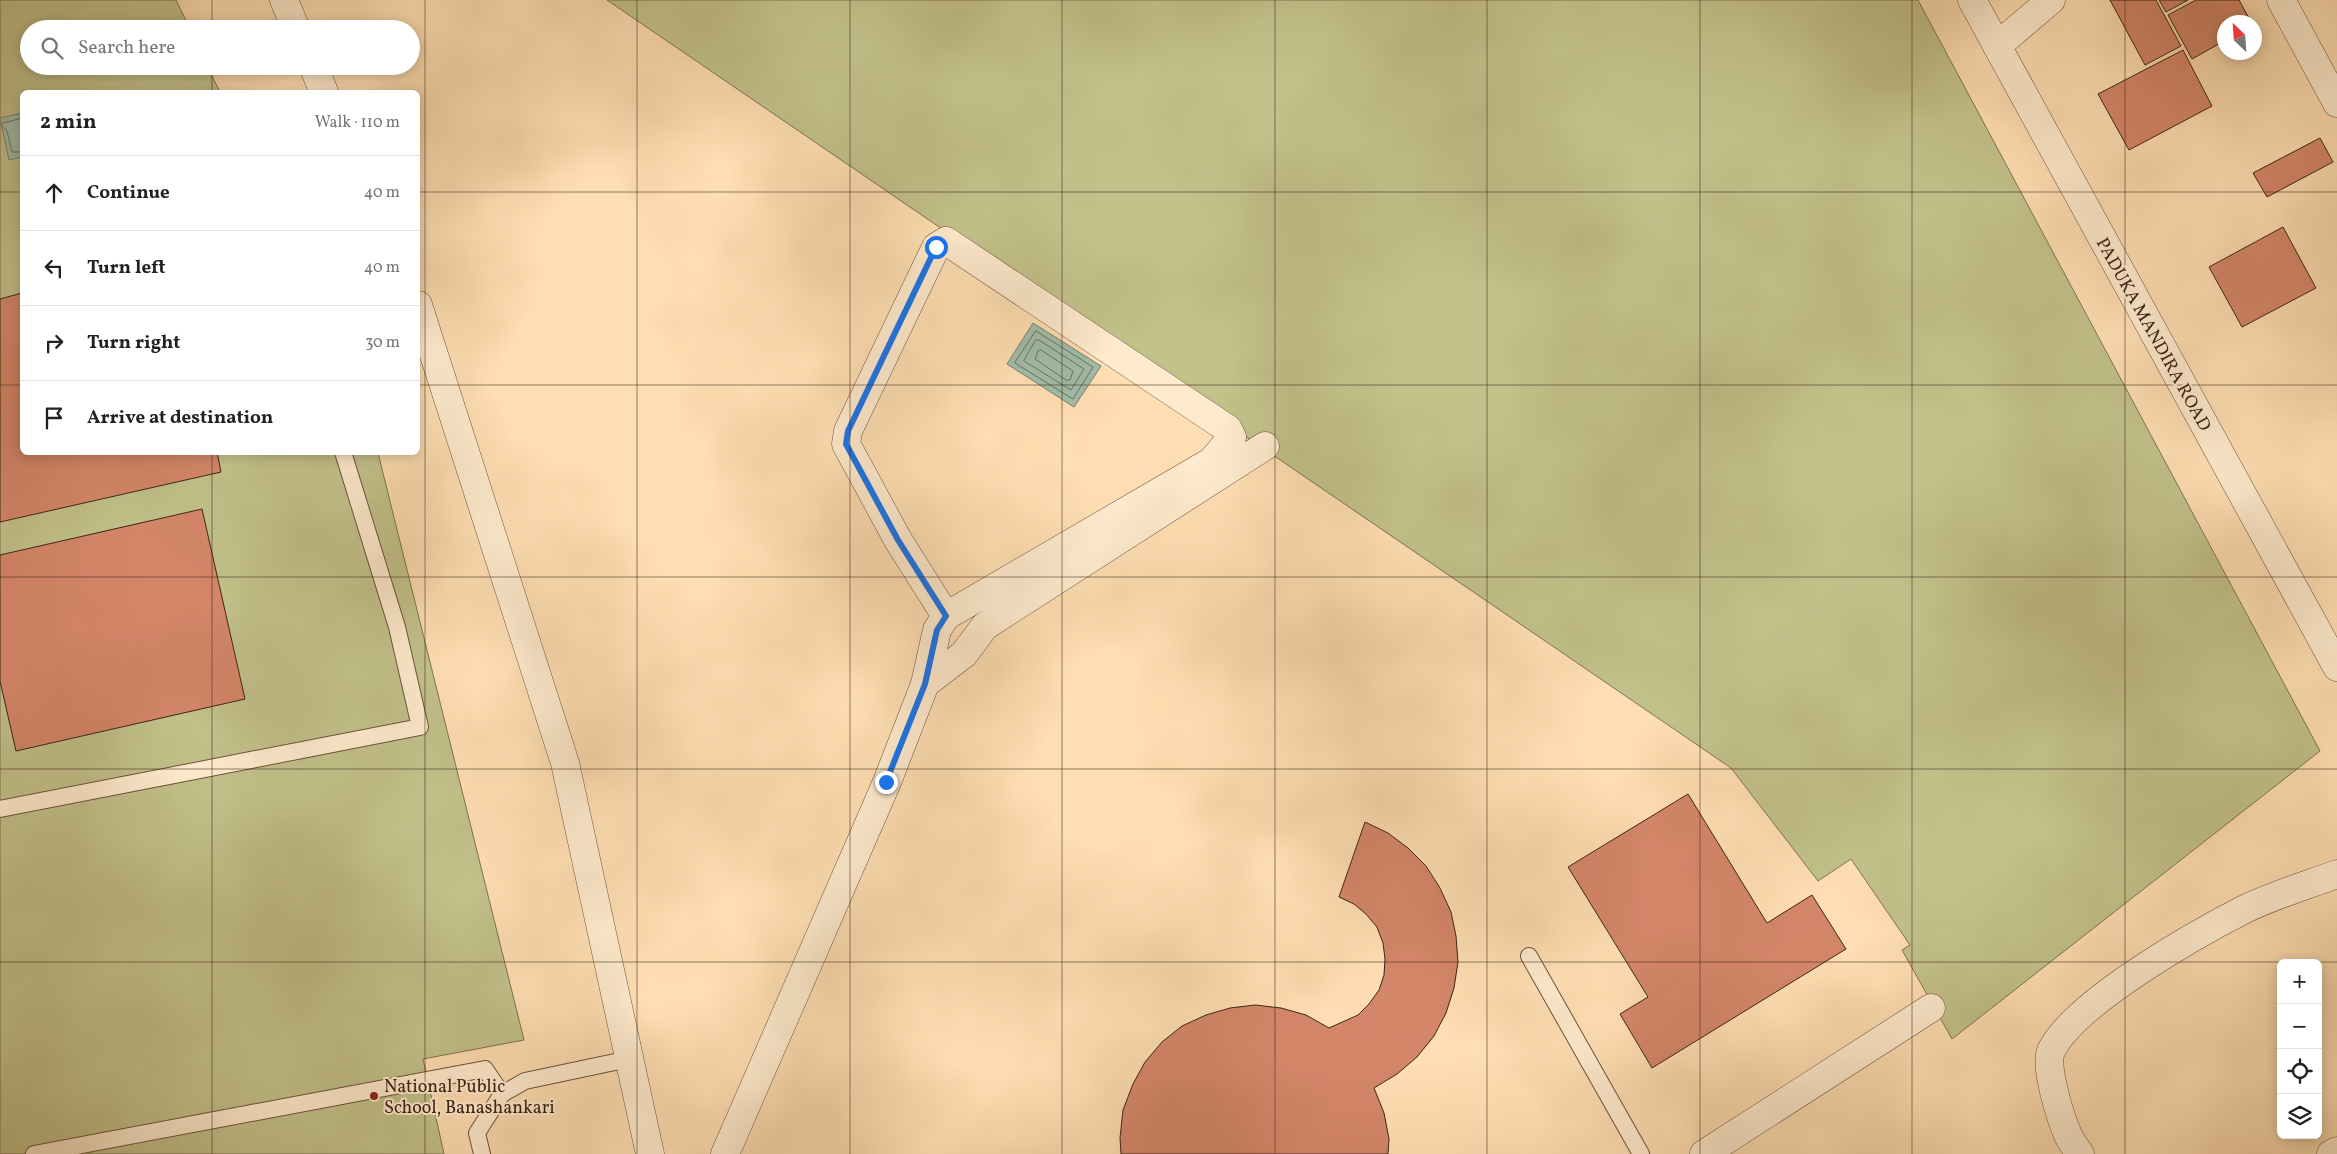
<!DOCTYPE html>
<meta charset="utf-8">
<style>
body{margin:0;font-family:Vollkorn,serif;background:#f2f2f2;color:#202124}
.controls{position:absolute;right:15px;bottom:15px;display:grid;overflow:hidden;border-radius:8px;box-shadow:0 2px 12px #0003}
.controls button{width:45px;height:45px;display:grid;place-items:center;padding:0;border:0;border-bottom:1px solid #e0e0e0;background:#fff;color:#202124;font:25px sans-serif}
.compass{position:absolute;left:2217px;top:15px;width:45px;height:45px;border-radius:50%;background:#fff;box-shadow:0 2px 12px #0003;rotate:335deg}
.stop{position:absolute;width:15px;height:15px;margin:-11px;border:4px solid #1a73e8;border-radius:50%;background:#fff}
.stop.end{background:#1a73e8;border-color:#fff;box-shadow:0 1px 5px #0008}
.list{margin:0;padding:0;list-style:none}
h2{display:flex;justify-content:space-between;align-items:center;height:65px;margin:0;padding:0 20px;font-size:21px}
h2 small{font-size:16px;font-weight:400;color:#757577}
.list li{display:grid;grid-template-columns:32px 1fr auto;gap:15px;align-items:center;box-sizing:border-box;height:75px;padding:0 20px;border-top:1px solid #e0e0e0}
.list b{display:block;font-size:19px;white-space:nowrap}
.list em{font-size:16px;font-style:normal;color:#757577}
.icon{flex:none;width:28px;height:28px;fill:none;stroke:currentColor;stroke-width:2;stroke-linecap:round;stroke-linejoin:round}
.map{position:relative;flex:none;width:2337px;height:1154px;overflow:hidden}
.search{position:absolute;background:#fff;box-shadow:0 2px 12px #0003;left:20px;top:20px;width:400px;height:55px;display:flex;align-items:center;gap:12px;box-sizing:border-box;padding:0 18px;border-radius:28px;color:#757577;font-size:19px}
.panel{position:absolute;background:#fff;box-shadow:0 2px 12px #0003;left:20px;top:90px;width:400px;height:365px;border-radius:8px}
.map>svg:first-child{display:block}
.green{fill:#c2c18a;stroke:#7f7250}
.water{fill:#a0bca8;stroke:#787f6e}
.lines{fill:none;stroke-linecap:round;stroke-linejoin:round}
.shore{stroke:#6e7060;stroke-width:1}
.building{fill:#d48669;stroke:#3c2417}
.service-casing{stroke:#6c523e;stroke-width:18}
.minor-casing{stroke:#6c523e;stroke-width:29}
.tertiary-casing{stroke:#6c523e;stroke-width:29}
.service{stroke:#feeacd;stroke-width:16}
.minor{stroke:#feeacd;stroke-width:28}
.tertiary{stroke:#feeacd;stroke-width:28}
.route{stroke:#1a73e8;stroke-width:6}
.grid{fill:none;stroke:#3c2417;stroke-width:1;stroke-opacity:0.55}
.poi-dot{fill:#8f2418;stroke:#feeacd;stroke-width:2}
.labels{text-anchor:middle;stroke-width:4;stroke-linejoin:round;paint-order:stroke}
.street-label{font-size:18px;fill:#3c2417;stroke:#feeacd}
.poi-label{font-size:18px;fill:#3c2417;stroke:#feeacd;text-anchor:start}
</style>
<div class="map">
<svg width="2337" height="1154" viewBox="0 0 2337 1154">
<rect width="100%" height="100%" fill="#fedeb2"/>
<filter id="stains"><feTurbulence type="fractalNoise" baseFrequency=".004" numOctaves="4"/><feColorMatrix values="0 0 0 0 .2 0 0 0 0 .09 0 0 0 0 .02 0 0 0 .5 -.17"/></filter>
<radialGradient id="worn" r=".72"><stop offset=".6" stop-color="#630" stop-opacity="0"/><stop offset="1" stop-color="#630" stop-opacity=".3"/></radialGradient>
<path class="green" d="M 0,0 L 176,0 L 190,29 L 29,29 L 29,66 L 207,66 L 220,92 L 22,92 L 22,452 L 378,453 L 524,1040 L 423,1059 L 444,1154 L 0,1154 Z
M 607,0 L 1918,0 L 2320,751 L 1952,1039 L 1902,950 L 1910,945 L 1851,859 L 1818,881 L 1731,768 Z"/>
<path class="water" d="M 22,113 L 22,157 L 9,160 L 0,118 Z
M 1033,323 L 1101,366 L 1074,407 L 1007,364 Z"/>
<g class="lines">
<path class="shore" d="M 22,118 L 3,123 L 1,125 L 7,131 L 12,152 L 22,152
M 1036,331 L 1093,367 L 1073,399 L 1015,363 Z
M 1036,340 L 1039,340 L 1084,369 L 1071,390 L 1024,361 Z
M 1041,350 L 1073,371 L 1070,380 L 1066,380 L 1035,359 L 1038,351 Z"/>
</g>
<path class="building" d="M 2110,0 L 2156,0 L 2181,46 L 2145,65 Z
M 2159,0 L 2188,0 L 2166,12 Z
M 2196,0 L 2239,0 L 2251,22 L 2224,22 L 2224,41 L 2192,59 L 2168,15 Z
M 2183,50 L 2212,106 L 2129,150 L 2098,94 Z
M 2320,138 L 2333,162 L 2267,197 L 2253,173 Z
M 2283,227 L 2316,288 L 2242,327 L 2209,267 Z
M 22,293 L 22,452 L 217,452 L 221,472 L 0,522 L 0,299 Z
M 202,509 L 245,699 L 16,751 L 0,681 L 0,555 Z
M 1688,794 L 1767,923 L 1812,895 L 1846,949 L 1652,1068 L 1620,1014 L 1648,997 L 1568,867 Z
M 1365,822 L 1388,833 L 1408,848 L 1426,866 L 1440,888 L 1451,912 L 1456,936 L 1458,962 L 1454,988 L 1446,1013 L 1434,1036 L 1417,1057 L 1397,1074 L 1374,1088 L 1384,1113 L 1389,1139 L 1388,1154 L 1121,1154 L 1120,1138 L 1123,1110 L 1133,1084 L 1145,1062 L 1162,1042 L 1182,1026 L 1206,1015 L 1230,1008 L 1255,1005 L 1281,1008 L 1306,1015 L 1329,1028 L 1358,1015 L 1369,1004 L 1379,990 L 1384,975 L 1385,959 L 1383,943 L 1377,927 L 1366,914 L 1354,904 L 1339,897 Z"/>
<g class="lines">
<g class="service-casing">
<path id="service" d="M 0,809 L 420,727 L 397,627 L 343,452
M 1529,956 L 1641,1154
M 34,1154 L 485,1069 L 502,1094
M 482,1154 L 477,1133 L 502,1094 L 525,1081 L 629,1059"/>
</g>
<g class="minor-casing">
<path id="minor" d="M 2281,0 L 2337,103
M 1997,46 L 2051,0
M 925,684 L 964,654 L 985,626 L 1265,446
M 725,1154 L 887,782 L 925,684 L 937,630 L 946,616 L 1212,461 L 1232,437 L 1228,429 L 946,241 L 936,247 L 848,431 L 846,444 L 898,540 L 946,616
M 1704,1154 L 1931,1008
M 2080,1154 C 2076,1148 2071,1142 2068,1135 C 2061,1119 2044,1066 2051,1051 C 2074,1003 2196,934 2245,909 C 2274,895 2307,885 2337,874
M 2331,1154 L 2337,1151"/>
</g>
<g class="tertiary-casing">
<path id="tertiary" d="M 284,0 L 296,29
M 1972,0 L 2337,667
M 313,66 L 324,92
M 418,305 L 565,763 L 650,1154"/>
</g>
<use href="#service" class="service"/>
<use href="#minor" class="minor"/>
<use href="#tertiary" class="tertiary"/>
</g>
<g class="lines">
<path class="route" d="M 886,782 L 925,684 L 937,630 L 946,616 L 898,540 L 846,444 L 848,431 L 936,247"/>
</g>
<path class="grid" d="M 212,0 L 212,29M 425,0 L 425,1154M 637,0 L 637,1154M 850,0 L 850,1154M 1062,0 L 1062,1154M 1275,0 L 1275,1154M 1487,0 L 1487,1154M 1700,0 L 1700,1154M 1912,0 L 1912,1154M 2125,0 L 2125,1154M 212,66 L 212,92M 0,192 L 22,192M 418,192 L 2337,192M 0,385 L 22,385M 418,385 L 2337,385M 212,452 L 212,1154M 0,577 L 2337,577M 0,769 L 2337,769M 0,962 L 2337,962"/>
<circle class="poi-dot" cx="374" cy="1096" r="5"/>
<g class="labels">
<g class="street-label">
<text transform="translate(2154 334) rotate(61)" y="6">PADUKA MANDIRA ROAD</text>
</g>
<g class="poi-label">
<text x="384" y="1092">National Public<tspan x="384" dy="21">School, Banashankari</tspan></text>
</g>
</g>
<rect width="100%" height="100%" filter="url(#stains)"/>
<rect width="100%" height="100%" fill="url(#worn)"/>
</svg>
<div class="controls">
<button>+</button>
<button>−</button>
<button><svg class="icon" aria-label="locate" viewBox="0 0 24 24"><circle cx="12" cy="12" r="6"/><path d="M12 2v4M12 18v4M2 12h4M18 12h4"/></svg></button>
<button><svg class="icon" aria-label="layers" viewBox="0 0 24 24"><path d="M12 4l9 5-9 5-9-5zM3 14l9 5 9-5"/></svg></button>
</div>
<svg class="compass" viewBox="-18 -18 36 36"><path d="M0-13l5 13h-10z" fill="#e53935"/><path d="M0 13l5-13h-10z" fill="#757577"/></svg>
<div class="stop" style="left:936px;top:247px"></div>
<div class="stop end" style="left:886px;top:782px"></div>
<div class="search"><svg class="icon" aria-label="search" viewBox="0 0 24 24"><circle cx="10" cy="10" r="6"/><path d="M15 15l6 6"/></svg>Search here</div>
<section class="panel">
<h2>2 min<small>Walk · 110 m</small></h2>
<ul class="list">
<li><svg class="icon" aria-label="ahead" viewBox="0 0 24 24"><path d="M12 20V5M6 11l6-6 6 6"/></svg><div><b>Continue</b></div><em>40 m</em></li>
<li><svg class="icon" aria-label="left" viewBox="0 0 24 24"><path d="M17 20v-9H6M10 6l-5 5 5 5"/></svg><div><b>Turn left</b></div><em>40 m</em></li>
<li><svg class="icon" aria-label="right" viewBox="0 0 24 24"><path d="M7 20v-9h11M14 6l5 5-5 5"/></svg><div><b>Turn right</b></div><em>30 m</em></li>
<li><svg class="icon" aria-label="arrive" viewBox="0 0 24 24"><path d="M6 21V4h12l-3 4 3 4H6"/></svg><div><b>Arrive at destination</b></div></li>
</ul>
</section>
</div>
